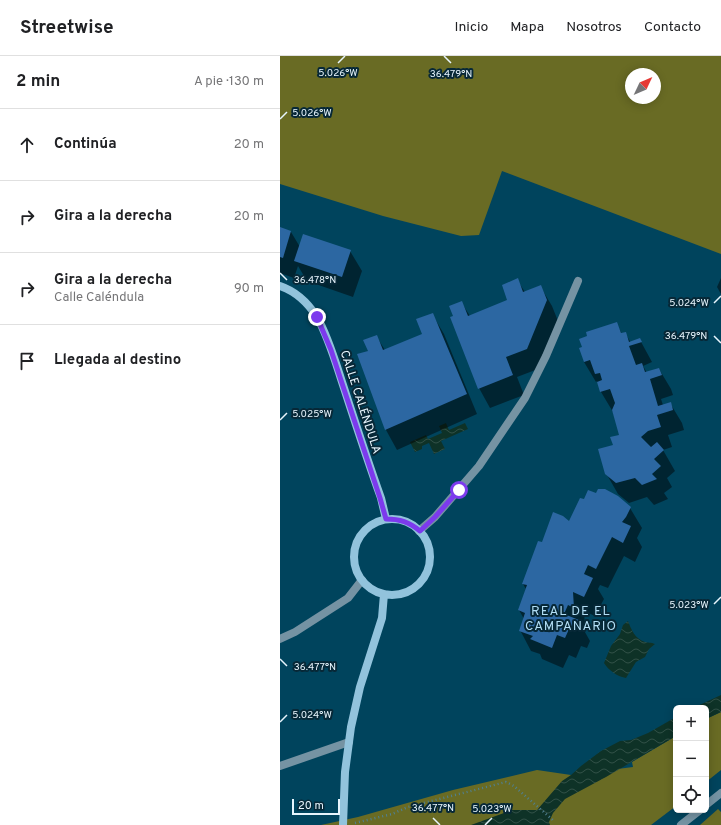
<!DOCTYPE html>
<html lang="es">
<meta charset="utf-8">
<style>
body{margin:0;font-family:Overpass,sans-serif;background:#f6f6f6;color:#202124}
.controls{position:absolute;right:12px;bottom:12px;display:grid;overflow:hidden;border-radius:6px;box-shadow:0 2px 10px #0003}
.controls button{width:36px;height:36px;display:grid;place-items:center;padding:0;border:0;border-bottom:1px solid #e0e0e0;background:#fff;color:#202124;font:20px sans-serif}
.compass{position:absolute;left:345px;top:12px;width:36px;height:36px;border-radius:50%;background:#fff;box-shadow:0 2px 10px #0003;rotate:46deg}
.scale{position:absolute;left:12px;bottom:10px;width:48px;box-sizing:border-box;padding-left:4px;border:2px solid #e7f5fd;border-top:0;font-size:11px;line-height:14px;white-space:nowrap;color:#e7f5fd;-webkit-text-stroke:3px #072837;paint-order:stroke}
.stop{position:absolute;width:12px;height:12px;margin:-9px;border:3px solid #7c3aed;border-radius:50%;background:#fff}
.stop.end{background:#7c3aed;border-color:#fff;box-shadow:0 1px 4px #0008}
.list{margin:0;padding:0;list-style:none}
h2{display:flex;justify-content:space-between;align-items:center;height:52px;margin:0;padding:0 16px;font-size:17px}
h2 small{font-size:13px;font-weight:400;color:#757577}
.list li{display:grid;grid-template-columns:26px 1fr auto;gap:12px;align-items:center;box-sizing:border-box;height:72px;padding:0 16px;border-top:1px solid #e0e0e0}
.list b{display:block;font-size:15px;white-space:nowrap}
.list p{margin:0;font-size:13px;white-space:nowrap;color:#757577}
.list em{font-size:13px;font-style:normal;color:#757577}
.icon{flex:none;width:22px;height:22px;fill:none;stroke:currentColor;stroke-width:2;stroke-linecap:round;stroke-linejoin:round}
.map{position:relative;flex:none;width:441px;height:769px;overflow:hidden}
header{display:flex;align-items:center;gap:24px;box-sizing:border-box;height:56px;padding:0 20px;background:#fff;border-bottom:1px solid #e0e0e0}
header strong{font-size:19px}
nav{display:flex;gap:22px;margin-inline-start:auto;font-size:14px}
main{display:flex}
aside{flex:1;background:#fff}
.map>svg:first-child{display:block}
.grass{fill:#696b24;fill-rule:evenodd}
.water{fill:url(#water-waves)}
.shadow{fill:#0007}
.building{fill:#2c67a2}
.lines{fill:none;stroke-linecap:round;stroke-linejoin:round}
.path{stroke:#4f8194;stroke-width:2.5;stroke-dasharray:1 3;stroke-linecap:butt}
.street{stroke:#7593a3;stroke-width:8}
.secondary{stroke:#92c3dc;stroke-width:8}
.route{stroke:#7c3aed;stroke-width:5}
.ticks{fill:none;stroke:#e7f5fd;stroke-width:1.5}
.labels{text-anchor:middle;stroke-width:4;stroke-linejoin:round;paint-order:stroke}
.street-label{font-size:12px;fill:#e7f5fd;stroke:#072837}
.neighbourhood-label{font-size:13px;letter-spacing:1px;fill:#b3dff6;stroke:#072837}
.ticks-label{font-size:10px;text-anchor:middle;fill:#e7f5fd;stroke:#072837;stroke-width:4;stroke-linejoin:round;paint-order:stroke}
</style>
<header>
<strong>Streetwise</strong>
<nav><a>Inicio</a><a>Mapa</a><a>Nosotros</a><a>Contacto</a></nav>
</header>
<main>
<aside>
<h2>2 min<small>A pie · 130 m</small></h2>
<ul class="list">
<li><svg class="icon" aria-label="ahead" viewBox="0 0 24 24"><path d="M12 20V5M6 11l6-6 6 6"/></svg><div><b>Continúa</b></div><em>20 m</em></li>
<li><svg class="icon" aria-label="right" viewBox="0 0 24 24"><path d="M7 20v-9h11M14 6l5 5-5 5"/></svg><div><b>Gira a la derecha</b></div><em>20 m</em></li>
<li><svg class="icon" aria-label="right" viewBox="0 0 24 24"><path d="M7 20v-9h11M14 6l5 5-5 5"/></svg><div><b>Gira a la derecha</b><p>Calle Caléndula</p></div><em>90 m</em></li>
<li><svg class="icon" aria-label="arrive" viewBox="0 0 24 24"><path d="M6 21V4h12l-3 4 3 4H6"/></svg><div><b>Llegada al destino</b></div></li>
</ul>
</aside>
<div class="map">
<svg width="441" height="769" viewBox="0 0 441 769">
<defs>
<pattern id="water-waves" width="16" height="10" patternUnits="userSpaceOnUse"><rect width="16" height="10" fill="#0e3227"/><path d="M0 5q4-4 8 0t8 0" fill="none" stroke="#315047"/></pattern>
</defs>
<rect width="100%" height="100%" fill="#00445d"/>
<path class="grass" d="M 0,0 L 441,0 L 441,198 L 222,115 L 199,179 L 181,180 L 103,160 L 0,128 ZM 351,18 L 375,18 L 375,42 L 351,42 Z
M 441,656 L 441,714 L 426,726 L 426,663 Z
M 396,680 L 396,750 L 371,769 L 41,769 L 78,761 L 173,734 L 257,714 L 291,719 L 353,711 L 352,706 Z
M 438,753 L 441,756 L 441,769 L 420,769 Z"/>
<path class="water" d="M 166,367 L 169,374 L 185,367 L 188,373 L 161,385 L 165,393 L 154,398 L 149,387 L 142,390 L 142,393 L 135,396 L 130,386 L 146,379 L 148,383 L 162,377 L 159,370 Z
M 348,565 C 351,573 355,583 365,586 C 368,587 371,586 375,588 L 369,593 L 365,601 L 356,606 L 346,622 C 338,621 328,614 324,607 L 331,590 L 340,578 L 343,569 Z
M 441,639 L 441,656 L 426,663 L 426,652 L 413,652 Z
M 396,661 L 396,680 L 326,721 L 285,743 L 273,757 L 269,766 L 270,769 L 191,769 L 232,754 L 257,754 L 282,725 L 291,719 L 301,710 L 321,695 L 340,685 L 351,684 L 368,677 Z"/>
<path class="shadow" d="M 0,172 L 11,176 L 20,191 L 70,195 L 82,215 L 73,241 L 27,225 L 18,210 L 14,222 L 0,217 Z
M 441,222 L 441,238 L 437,231 Z
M 237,224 L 245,236 L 260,230 L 272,250 L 278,265 L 258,313 L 237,321 L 244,339 L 210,352 L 199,332 L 174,261 L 181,246 L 190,260 L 229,245 Z
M 152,258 L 164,278 L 197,358 L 117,394 L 106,374 L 79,299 L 89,295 L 96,280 L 105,294 L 144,279 Z
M 336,267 L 342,278 L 345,277 L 351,287 L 360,284 L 372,306 L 363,310 L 367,317 L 379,313 L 391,333 L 393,339 L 381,343 L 383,349 L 390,347 L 402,367 L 404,374 L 388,379 L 392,391 L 383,394 L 395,415 L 387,422 L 392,431 L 384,437 L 388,443 L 374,449 L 367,441 L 349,447 L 338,438 L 326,417 L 334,389 L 340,379 L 333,356 L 321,336 L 317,325 L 316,326 L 304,306 Z
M 350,452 L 362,472 L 357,482 L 362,491 L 355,506 L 344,500 L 328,532 L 320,529 L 318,533 L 324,543 L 315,560 L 304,555 L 305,571 L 301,569 L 310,585 L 307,592 L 301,590 L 296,602 L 289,599 L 283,612 L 262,603 L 260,598 L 251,595 L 240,574 L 244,563 L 239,554 L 246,533 L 243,528 L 263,487 L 289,466 Z"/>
<path class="building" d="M 0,171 L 11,175 L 3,202 L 0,201 Z
M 23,178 L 71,194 L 62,221 L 14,205 Z
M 238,222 L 243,236 L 261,229 L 267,244 L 247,293 L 226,301 L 233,319 L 198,333 L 170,261 L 173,260 L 169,250 L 182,245 L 188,260 L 227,244 L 222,229 Z
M 153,257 L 187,338 L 105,374 L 77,298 L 88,295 L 83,284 L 97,279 L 103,294 L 142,278 L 136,263 Z
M 337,266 L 341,277 L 346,276 L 349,286 L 360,282 L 362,286 L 349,290 L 356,309 L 362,307 L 365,316 L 379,312 L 382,319 L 370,323 L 378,350 L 391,346 L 393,354 L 377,359 L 381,371 L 368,375 L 361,381 L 371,391 L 377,386 L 384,394 L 374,403 L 381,410 L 372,418 L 377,423 L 362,429 L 355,422 L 336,427 L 325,418 L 318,393 L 333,389 L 330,381 L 339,379 L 332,354 L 335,347 L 330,333 L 320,336 L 317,326 L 322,324 L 320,317 L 315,318 L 310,304 L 304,306 L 299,292 L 302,291 L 299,283 L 307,280 L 306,276 Z
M 318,433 L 325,433 L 338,440 L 351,451 L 346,461 L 342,466 L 351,470 L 343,487 L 332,481 L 316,513 L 308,509 L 304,518 L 313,522 L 304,541 L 293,536 L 294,552 L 288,549 L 284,558 L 299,564 L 295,573 L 290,571 L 285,582 L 277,579 L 272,592 L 250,583 L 253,580 L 239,575 L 245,557 L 238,554 L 247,529 L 242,528 L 258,485 L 262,486 L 273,456 L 283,460 L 289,465 L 300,442 L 304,443 L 308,434 L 316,437 Z"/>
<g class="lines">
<path class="path" d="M 75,767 L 112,758 L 128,751 L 144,747 L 226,726 L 234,730 L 274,765"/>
<path class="street" d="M 139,475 L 155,461 L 199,410 L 245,342 L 266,300 L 298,225
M 0,583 L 15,576 L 68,542 L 82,524
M 0,710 L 69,686
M 426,749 L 441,737
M 401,769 L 420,754"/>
<path class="secondary" d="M 0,230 C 15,235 28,247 37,261 C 49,282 56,308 64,332 C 76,369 88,406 101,442 L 106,463
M74 501a38 38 0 1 1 76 0a38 38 0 1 1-76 0Z
M 63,769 L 65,716 L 71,671 L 80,631 L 102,562 L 104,538"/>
</g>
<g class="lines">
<path class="route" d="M 37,261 L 51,294 L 100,442 L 106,463 C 120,463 129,466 140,475 L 155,461 L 179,434"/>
</g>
<path class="ticks" d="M 164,0 L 171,7M 58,7 L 65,0M 0,63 L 7,56M 0,217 L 7,224M 434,247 L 441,240M 434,280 L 441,287M 0,364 L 7,357M 434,548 L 441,541M 0,603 L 7,610M 0,666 L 7,659M 153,762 L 160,769M 205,769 L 212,762"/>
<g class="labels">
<g class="street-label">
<text transform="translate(81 346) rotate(72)" y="4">CALLE CALÉNDULA</text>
</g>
<g class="neighbourhood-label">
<text x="291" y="559">REAL DE EL<tspan x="291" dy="15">CAMPANARIO</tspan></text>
</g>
</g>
<g class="ticks-label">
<text x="58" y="20">5.026°W</text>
<text x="171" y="21">36.479°N</text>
<text x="32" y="60">5.026°W</text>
<text x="35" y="227">36.478°N</text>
<text x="409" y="250">5.024°W</text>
<text x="406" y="283">36.479°N</text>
<text x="32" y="361">5.025°W</text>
<text x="409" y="552">5.023°W</text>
<text x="35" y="614">36.477°N</text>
<text x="32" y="662">5.024°W</text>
<text x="153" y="755">36.477°N</text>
<text x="212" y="756">5.023°W</text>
</g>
</svg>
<div class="controls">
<button>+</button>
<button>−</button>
<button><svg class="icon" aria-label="locate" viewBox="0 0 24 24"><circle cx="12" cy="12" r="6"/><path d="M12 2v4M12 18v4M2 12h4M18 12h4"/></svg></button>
</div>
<svg class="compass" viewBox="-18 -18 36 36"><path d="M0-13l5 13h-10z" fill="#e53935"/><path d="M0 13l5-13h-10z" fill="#757577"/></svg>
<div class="scale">20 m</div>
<div class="stop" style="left:179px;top:434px"></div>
<div class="stop end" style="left:37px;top:261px"></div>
</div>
</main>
